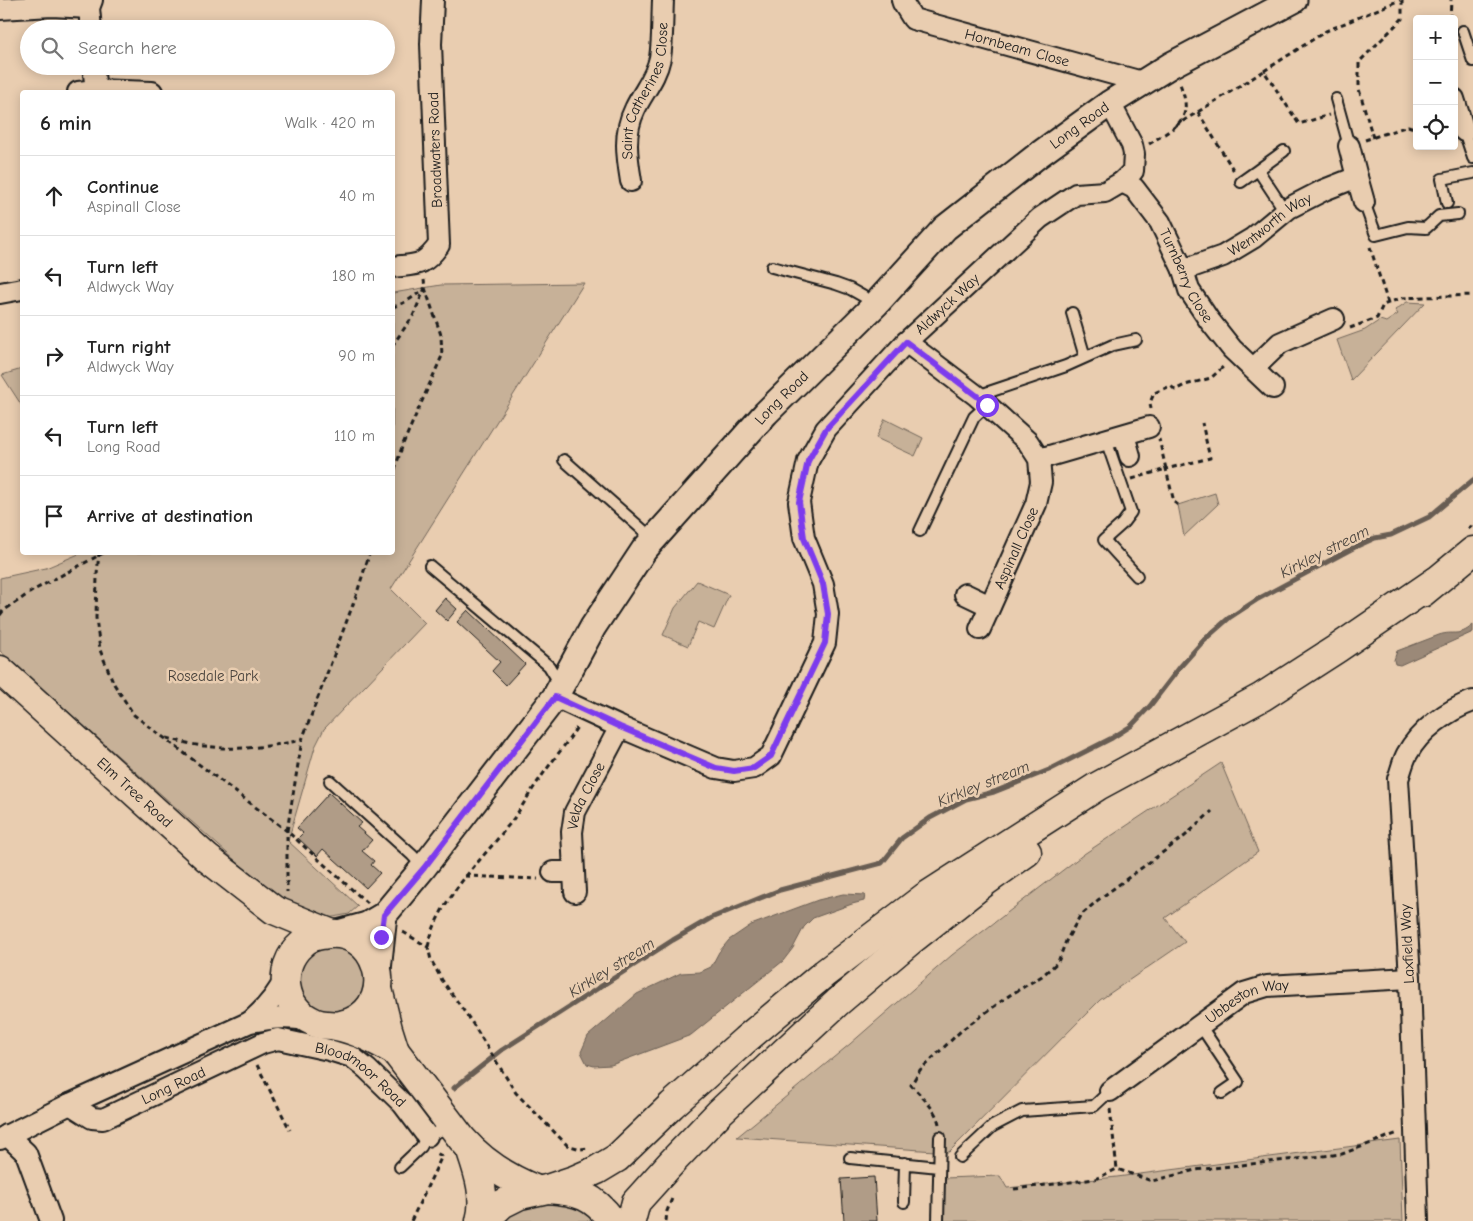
<!DOCTYPE html>
<meta charset="utf-8">
<style>
body{margin:0;font-family:"Comic Neue",sans-serif;background:#f2f2f2;color:#222}
.controls{position:absolute;right:15px;top:15px;display:grid;overflow:hidden;border-radius:5px;box-shadow:0 2px 12px #0003}
.controls button{width:45px;height:45px;display:grid;place-items:center;padding:0;border:0;border-bottom:1px solid #e0e0e0;background:#fff;color:#222;font:25px sans-serif}
.stop{position:absolute;width:15px;height:15px;margin:-11px;border:4px solid #7c3aed;border-radius:50%;background:#fff}
.stop.end{background:#7c3aed;border-color:#fff;box-shadow:0 1px 5px #0008}
.list{margin:0;padding:0;list-style:none}
h2{display:flex;justify-content:space-between;align-items:center;height:65px;margin:0;padding:0 20px;font-size:21px}
h2 small{font-size:16px;font-weight:400;color:#767676}
.list li{display:grid;grid-template-columns:32px 1fr auto;gap:15px;align-items:center;box-sizing:border-box;height:80px;padding:0 20px;border-top:1px solid #e0e0e0}
.list b{display:block;font-size:19px;white-space:nowrap}
.list p{margin:0;font-size:16px;white-space:nowrap;color:#767676}
.list em{font-size:16px;font-style:normal;color:#767676}
.icon{flex:none;width:28px;height:28px;fill:none;stroke:currentColor;stroke-width:2;stroke-linecap:round;stroke-linejoin:round}
.map{position:relative;flex:none;width:1473px;height:1221px;overflow:hidden}
.search{position:absolute;background:#fff;box-shadow:0 2px 12px #0003;left:20px;top:20px;width:375px;height:55px;display:flex;align-items:center;gap:12px;box-sizing:border-box;padding:0 18px;border-radius:28px;color:#767676;font-size:19px}
.panel{position:absolute;background:#fff;box-shadow:0 2px 12px #0003;left:20px;top:90px;width:375px;height:465px;border-radius:5px}
.map>svg:first-child{display:block}
.green{fill:#c7b198;stroke:#72665a}
.water{fill:#9b8978;stroke:#685d53}
.lines{fill:none;stroke-linecap:round;stroke-linejoin:round}
.stream{stroke:#685d53;stroke-width:5}
.building{fill:#b09c87;stroke:#1c1c1c}
.service-casing{stroke:#1c1c1c;stroke-width:14}
.minor-casing{stroke:#1c1c1c;stroke-width:24}
.tertiary-casing{stroke:#1c1c1c;stroke-width:29}
.trunk-casing{stroke:#1c1c1c;stroke-width:31}
.path{stroke:#1c1c1c;stroke-width:3;stroke-dasharray:5 4;stroke-linecap:butt}
.service{stroke:#e9cdb0;stroke-width:10}
.minor{stroke:#e9cdb0;stroke-width:20}
.tertiary{stroke:#e9cdb0;stroke-width:25}
.trunk{stroke:#e9cdb0;stroke-width:28}
.route{stroke:#7c3aed;stroke-width:6}
.labels{text-anchor:middle;stroke-width:5;stroke-linejoin:round;paint-order:stroke}
.street-label{font-size:15px;fill:#1c1c1c;stroke:#e9cdb0}
.park-label{font-size:15px;fill:#47413b;stroke:#e9cdb0}
.water-label{font-size:16px;font-style:italic;fill:#48423c;stroke:#e9cdb0}
</style>
<div class="map">
<svg width="1473" height="1221" viewBox="0 0 1473 1221">
<rect width="100%" height="100%" fill="#e9cdb0"/>
<filter id="ink" filterUnits="userSpaceOnUse"><feTurbulence type="fractalNoise" baseFrequency=".02" numOctaves="2"/><feDisplacementMap in="SourceGraphic" scale="10" xChannelSelector="R" yChannelSelector="G"/><feConvolveMatrix kernelMatrix="1 2 1 2 8 2 1 2 1" color-interpolation-filters="sRGB"/></filter>
<g filter="url(#ink)">
<path class="green" d="M 584,283 L 391,589 L 425,623 L 324,729 L 315,747 L 288,841 L 358,906 L 349,914 L 328,918 L 298,913 L 273,894 L 0,651 L 0,578 L 46,568 L 81,553 L 392,552 L 393,293 L 441,285 Z
M 1407,302 L 1425,303 L 1351,380 L 1337,340 L 1365,330 L 1380,320 L 1386,322 L 1398,314 L 1395,310 Z
M 22,369 L 22,406 L 2,375 Z
M 885,419 L 923,438 L 915,456 L 876,438 Z
M 1215,493 L 1218,504 L 1184,536 L 1178,505 Z
M 697,581 L 729,595 L 714,629 L 698,622 L 688,646 L 663,635 L 675,608 Z
M 1221,763 L 1258,852 L 1165,918 L 1185,942 L 1100,1000 L 949,1152 L 737,1137 L 850,1044 L 952,955 L 1084,854 Z
M 334,943 L 363,961 C 366,972 370,983 364,995 C 353,1015 320,1022 305,1003 C 302,999 299,994 297,989 L 304,956 Z
M 1400,1140 L 1403,1221 L 944,1221 L 944,1178 L 1000,1176 L 1007,1188 L 1117,1177 Z
M 555,1201 L 578,1207 L 598,1221 L 502,1221 C 518,1205 534,1203 555,1201 Z"/>
<path class="water" d="M 1473,625 L 1473,632 L 1400,665 L 1395,664 L 1394,660 L 1397,651 C 1411,646 1425,640 1439,635 C 1454,630 1458,638 1473,625 Z
M 843,894 L 865,895 L 864,901 L 852,904 L 813,918 L 804,927 L 793,948 L 783,961 L 691,1035 L 611,1065 L 594,1066 L 587,1064 L 581,1052 L 588,1036 L 637,994 L 681,973 L 700,972 L 711,967 L 719,952 L 729,940 L 751,925 L 818,900 Z"/>
<g class="lines">
<path class="stream" d="M 454,1088 L 502,1050 L 673,940 L 711,918 L 780,890 L 882,863 L 902,838 L 930,818 L 966,799 L 994,792 L 1049,770 L 1112,738 L 1131,726 L 1150,706 L 1180,667 L 1204,640 L 1229,618 L 1258,599 L 1355,547 L 1375,538 L 1391,535 L 1429,517 L 1473,480"/>
</g>
<path class="building" d="M 445,598 L 457,609 L 447,621 L 435,610 Z
M 468,610 L 525,664 L 506,685 L 492,671 L 500,662 L 457,622 Z
M 329,793 L 362,823 L 357,827 L 372,840 L 362,851 L 374,861 L 371,865 L 380,873 L 366,888 L 323,849 L 317,856 L 298,838 L 303,833 L 297,828 Z
M 874,1177 L 877,1221 L 844,1221 L 841,1179 Z"/>
<g class="lines">
<g class="service-casing">
<path id="service" d="M 1463,31 L 1473,61
M 1336,99 L 1349,146
M 1464,131 L 1473,158
M 1284,151 L 1258,170 L 1285,211
M 1241,182 L 1258,170
M 1364,202 L 1376,235 L 1408,227 L 1426,228 L 1439,216 L 1458,214
M 1447,203 L 1442,179 L 1473,173
M 772,267 L 836,284 L 850,289 L 875,303
M 1072,313 L 1085,357
M 977,396 L 1066,366 L 1113,345 L 1136,340
M 1106,440 L 1131,512 L 1122,524 L 1104,540 L 1137,576
M 564,460 L 653,539
M 920,531 L 974,417 L 987,405
M 430,566 L 549,666 L 560,684
M 330,781 L 412,855 L 423,867
M 1200,1025 L 1238,1082 L 1222,1093
M 960,1157 L 993,1126 L 1022,1111 L 1094,1106 L 1110,1091
M 850,1158 L 939,1167
M 400,1167 L 421,1147 L 427,1136 L 450,1127
M 904,1202 L 905,1163
M 938,1221 L 940,1137"/>
</g>
<g class="minor-casing">
<g id="minor">
<path id="s1" d="M 902,0 L 903,3 L 913,19 L 1142,82"/>
<path d="M 0,9 L 52,6 L 89,8"/>
<path d="M 91,29 L 89,8 L 92,0"/>
<path d="M 93,66 L 96,90 L 152,92"/>
<path d="M 78,92 L 96,90"/>
<path d="M 1454,99 L 1464,131"/>
<path d="M 1357,177 L 1364,202"/>
<path id="s2" d="M 631,181 C 627,157 623,133 635,109 C 643,92 656,78 660,58 C 663,39 662,19 663,0"/>
<path id="s3" d="M 1122,182 L 1134,188 L 1160,222 L 1183,270 L 1189,290 L 1209,320 L 1232,349 L 1273,388"/>
<path d="M 392,267 C 417,264 423,267 439,245 L 431,44 L 433,0"/>
<path id="s4" d="M 1183,270 L 1223,256 L 1253,238 L 1289,208 L 1324,190 L 1357,177 L 1349,146"/>
<path d="M 0,293 L 22,289"/>
<path d="M 906,342 L 977,396 L 1028,442 L 1039,459 L 1041,482 L 1036,504 L 980,629"/>
<path d="M 1254,368 L 1280,343 L 1334,319"/>
<path d="M 1124,435 L 1130,456"/>
<path d="M 1039,459 L 1149,427"/>
<path d="M 965,594 L 990,606"/>
<path id="s5" d="M 555,697 L 620,727 L 716,768 L 734,771 L 754,768 L 771,756 L 825,643 L 828,614 L 823,584 L 804,538 L 799,502 L 808,461 L 826,429 L 906,342 L 1040,218 L 1076,194 L 1105,192 L 1122,182 L 1133,171 L 1134,154 L 1132,145 L 1110,103"/>
<path d="M 553,872 L 573,872"/>
<path id="s6" d="M 575,892 L 572,832 L 575,812 L 620,727"/>
<path d="M 250,1022 C 265,1009 277,996 285,978"/>
<path id="s7" d="M 1110,1091 L 1244,993 L 1267,986 L 1410,978"/>
<path id="s8" d="M 70,1104 L 92,1118 L 103,1119 L 263,1043 L 278,1039 L 329,1050 L 352,1057 L 367,1069 L 403,1104 L 427,1136"/>
<path d="M 7,1135 L 26,1153 L 51,1221"/>
<path d="M 0,1139 L 70,1104 L 250,1022 C 272,1018 292,1016 313,1022"/>
<path d="M 1418,1221 L 1410,978 L 1398,779 C 1401,771 1403,761 1407,754 C 1420,730 1448,710 1473,701"/>
</g>
</g>
<g class="tertiary-casing">
<g id="tertiary">
<path id="s9" d="M 338,933 L 367,925 L 384,915 L 423,868 L 555,697 L 593,627 L 644,550 L 766,413 L 876,304 L 945,228 L 1037,156 L 1110,103 L 1171,65 L 1294,0"/>
<path d="M 378,970 L 384,915"/>
</g>
</g>
<g class="trunk-casing">
<g id="trunk">
<path d="M 1422,593 L 1473,551"/>
<path id="s10" d="M 0,670 L 207,858 L 274,910 L 330,933"/>
<path d="M 378,989 L 388,1029 L 395,1051 L 462,1139 C 482,1162 509,1179 537,1190"/>
<path d="M 336,1026 C 341,1025 346,1024 351,1022 C 401,1000 377,923 322,935 C 315,936 307,939 302,944 C 276,966 282,1009 314,1022 C 321,1026 328,1024 336,1026 C 357,1030 376,1041 395,1051"/>
<path d="M 470,1148 C 478,1172 487,1196 480,1221"/>
<path d="M 548,1189 C 578,1191 594,1196 612,1221"/>
<path d="M 484,1221 L 502,1204 L 520,1195 L 547,1189 L 574,1180 L 597,1170 L 617,1158 L 672,1105 L 745,1040 L 825,973 L 925,897 L 1098,786 L 1262,697 L 1338,648 L 1436,581"/>
<path d="M 631,1221 L 636,1202 L 673,1161 L 720,1112 L 838,1002 L 910,941 L 986,881 L 1027,852"/>
</g>
</g>
<path class="path" d="M 1450,19 L 1451,0
M 1454,65 L 1454,66
M 1264,71 L 1326,31 L 1400,0
M 1198,112 L 1234,171
M 1175,126 L 1264,71 L 1299,124 L 1329,115
M 1373,138 L 1359,89 L 1359,62 L 1402,19 L 1402,0
M 1365,140 L 1408,126 L 1417,129
M 1149,144 C 1176,126 1195,121 1180,84
M 1370,247 L 1388,303
M 392,307 C 405,304 415,296 425,288
M 1350,328 L 1377,318 L 1383,305 L 1401,298 L 1473,295
M 392,346 L 413,316 L 425,288
M 1151,409 L 1150,403 L 1154,393 L 1171,386 L 1175,390 L 1185,385 L 1211,378 L 1224,366
M 392,478 L 403,444 L 442,356 L 441,335 L 425,288 L 424,280
M 1132,479 L 1166,469 L 1159,439
M 1178,505 L 1174,502 L 1166,469 L 1210,458 L 1202,423
M 1468,529 L 1473,525
M 99,552 L 97,575 L 96,618 L 100,650 L 114,684 L 134,715 L 287,831 L 287,892
M 0,615 L 3,611 L 34,590 L 105,552
M 167,738 C 179,741 192,745 205,746 C 238,751 269,747 301,740
M 465,876 L 538,879
M 367,903 L 287,831 L 302,740 L 355,599 L 370,552
M 403,932 L 428,947 L 431,960 L 442,980 L 471,1021 L 516,1093 L 567,1145 L 581,1149 L 589,1148
M 428,947 C 438,899 478,865 507,827 C 519,813 528,795 539,780 C 551,762 566,745 577,727
M 257,1065 L 290,1130
M 1110,1109 L 1117,1169 L 1152,1181 L 1195,1170 L 1342,1154 L 1398,1133
M 939,1124 C 936,1109 921,1096 911,1085 L 920,1070 L 963,1029 L 1010,995 L 1042,976 L 1058,962 L 1066,941 L 1080,916 L 1098,900 L 1185,836 L 1212,811
M 1014,1189 L 1095,1179 L 1117,1169
M 411,1221 L 442,1156 L 434,1152
M 666,1221 L 667,1211 L 673,1196"/>
<use href="#service" class="service"/>
<use href="#minor" class="minor"/>
<use href="#tertiary" class="tertiary"/>
<use href="#trunk" class="trunk"/>
</g>
</g>
<g class="lines" filter="url(#ink)">
<path class="route" d="M 381,937 L 384,915 L 424,868 L 555,697 L 620,727 L 716,768 L 734,771 L 754,768 L 771,756 L 825,643 L 828,614 L 823,584 L 804,538 L 799,502 L 808,461 L 826,429 L 906,342 L 977,396 L 987,405"/>
</g>
<g class="labels">
<g class="street-label">
<text dy="5" stroke="none"><textPath href="#s1" startOffset="130">Hornbeam Close</textPath></text>
<text dy="5" stroke="none"><textPath href="#s2" startOffset="94">Saint Catherines Close</textPath></text>
<text dy="5" stroke="none"><textPath href="#s9" startOffset="1109">Long Road</textPath></text>
<text transform="translate(435 150) rotate(-92)" y="5">Broadwaters Road</text>
<text dy="5" stroke="none"><textPath href="#s4" startOffset="99">Wentworth Way</textPath></text>
<text dy="5" stroke="none"><textPath href="#s3" startOffset="116">Turnberry Close</textPath></text>
<text dy="5" stroke="none"><textPath href="#s5" startOffset="759">Aldwyck Way</textPath></text>
<text dy="5" stroke="none"><textPath href="#s9" startOffset="704">Long Road</textPath></text>
<text transform="translate(1016 548) rotate(-66)" y="5">Aspinall Close</text>
<text dy="5" stroke="none"><textPath href="#s10" startOffset="182">Elm Tree Road</textPath></text>
<text dy="5" stroke="none"><textPath href="#s6" startOffset="99">Velda Close</textPath></text>
<text transform="translate(1407 944) rotate(-93)" y="5">Laxfield Way</text>
<text dy="5" stroke="none"><textPath href="#s7" startOffset="166">Ubbeston Way</textPath></text>
<text dy="5" stroke="none"><textPath href="#s8" startOffset="322">Bloodmoor Road</textPath></text>
<text dy="5" stroke="none"><textPath href="#s8" startOffset="115">Long Road</textPath></text>
</g>
<g class="park-label">
<text x="213" y="681">Rosedale Park</text>
</g>
<g class="water-label">
<text transform="translate(1324 551) rotate(-27)" y="6">Kirkley stream</text>
<text transform="translate(983 783) rotate(-22)" y="6">Kirkley stream</text>
<text transform="translate(611 967) rotate(-32)" y="6">Kirkley stream</text>
</g>
</g>
</svg>
<div class="controls">
<button>+</button>
<button>−</button>
<button><svg class="icon" aria-label="locate" viewBox="0 0 24 24"><circle cx="12" cy="12" r="6"/><path d="M12 2v4M12 18v4M2 12h4M18 12h4"/></svg></button>
</div>
<div class="stop" style="left:987px;top:405px"></div>
<div class="stop end" style="left:381px;top:937px"></div>
<div class="search"><svg class="icon" aria-label="search" viewBox="0 0 24 24"><circle cx="10" cy="10" r="6"/><path d="M15 15l6 6"/></svg>Search here</div>
<section class="panel">
<h2>6 min<small>Walk · 420 m</small></h2>
<ul class="list">
<li><svg class="icon" aria-label="ahead" viewBox="0 0 24 24"><path d="M12 20V5M6 11l6-6 6 6"/></svg><div><b>Continue</b><p>Aspinall Close</p></div><em>40 m</em></li>
<li><svg class="icon" aria-label="left" viewBox="0 0 24 24"><path d="M17 20v-9H6M10 6l-5 5 5 5"/></svg><div><b>Turn left</b><p>Aldwyck Way</p></div><em>180 m</em></li>
<li><svg class="icon" aria-label="right" viewBox="0 0 24 24"><path d="M7 20v-9h11M14 6l5 5-5 5"/></svg><div><b>Turn right</b><p>Aldwyck Way</p></div><em>90 m</em></li>
<li><svg class="icon" aria-label="left" viewBox="0 0 24 24"><path d="M17 20v-9H6M10 6l-5 5 5 5"/></svg><div><b>Turn left</b><p>Long Road</p></div><em>110 m</em></li>
<li><svg class="icon" aria-label="arrive" viewBox="0 0 24 24"><path d="M6 21V4h12l-3 4 3 4H6"/></svg><div><b>Arrive at destination</b></div></li>
</ul>
</section>
</div>
